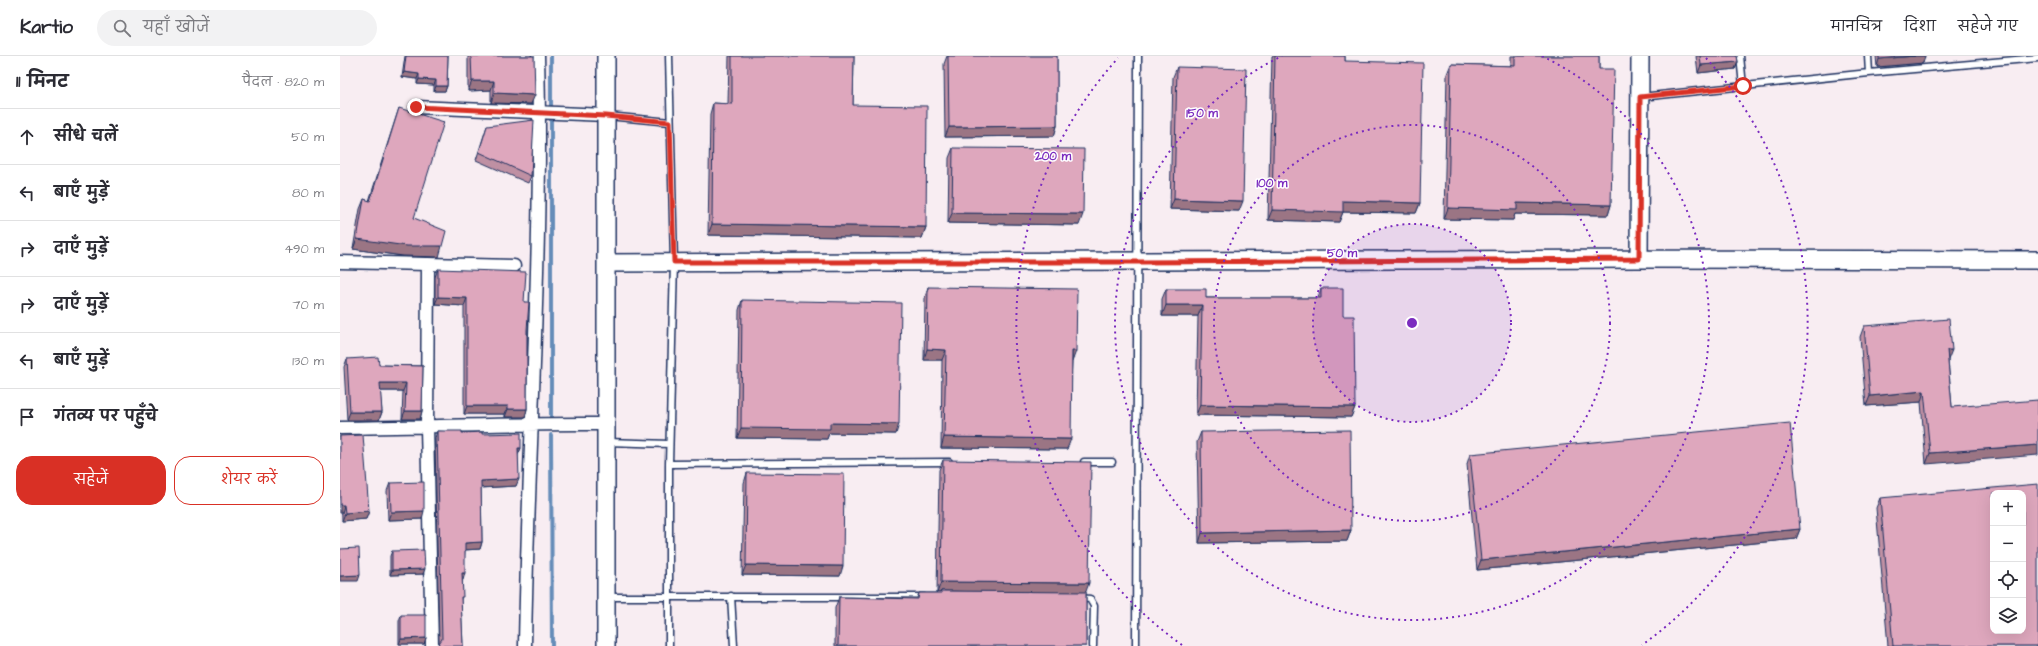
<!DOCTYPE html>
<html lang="hi">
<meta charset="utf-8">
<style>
body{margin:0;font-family:"Architects Daughter","Playpen Sans Deva",sans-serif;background:#f2f2f3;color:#2b2b33}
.controls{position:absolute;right:12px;bottom:12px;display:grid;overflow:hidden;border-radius:8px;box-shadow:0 4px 16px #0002}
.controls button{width:36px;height:36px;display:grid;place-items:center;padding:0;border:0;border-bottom:1px solid #e1e1e2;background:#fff;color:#2b2b33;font:20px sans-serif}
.stop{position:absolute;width:12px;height:12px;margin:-9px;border:3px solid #d93025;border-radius:50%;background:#fff}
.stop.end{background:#d93025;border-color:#fff;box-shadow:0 1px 4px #0008}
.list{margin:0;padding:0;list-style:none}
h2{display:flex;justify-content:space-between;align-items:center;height:52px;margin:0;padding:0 16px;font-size:17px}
h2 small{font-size:13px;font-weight:400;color:#7c7c81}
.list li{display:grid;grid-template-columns:26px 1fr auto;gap:12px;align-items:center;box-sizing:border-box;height:56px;padding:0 16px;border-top:1px solid #e1e1e2}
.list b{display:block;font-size:15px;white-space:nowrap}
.list em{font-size:13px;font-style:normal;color:#7c7c81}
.actions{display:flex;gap:8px;padding:12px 16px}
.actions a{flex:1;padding:9px 0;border:1px solid #d93025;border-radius:16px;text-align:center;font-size:14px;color:#d93025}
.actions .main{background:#d93025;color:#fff}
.icon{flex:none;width:22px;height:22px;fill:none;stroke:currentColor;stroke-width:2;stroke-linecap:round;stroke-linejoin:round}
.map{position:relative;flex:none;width:1698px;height:590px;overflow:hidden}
header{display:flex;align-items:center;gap:24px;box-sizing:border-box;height:56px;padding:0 20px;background:#fff;border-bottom:1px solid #e1e1e2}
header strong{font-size:19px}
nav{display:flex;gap:22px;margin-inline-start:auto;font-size:14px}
.search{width:280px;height:36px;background:#f2f2f3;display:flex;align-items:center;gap:10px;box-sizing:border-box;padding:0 14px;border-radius:22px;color:#7c7c81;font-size:15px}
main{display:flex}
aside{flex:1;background:#fff}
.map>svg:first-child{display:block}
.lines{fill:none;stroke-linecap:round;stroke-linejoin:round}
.stream{stroke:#668db9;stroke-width:4}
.lane-casing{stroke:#1b2f5e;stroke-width:9}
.street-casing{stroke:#1b2f5e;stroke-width:15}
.secondary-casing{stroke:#1b2f5e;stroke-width:20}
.lane{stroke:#fff;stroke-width:6}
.street{stroke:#fff;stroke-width:12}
.secondary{stroke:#fff;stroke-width:17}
.wall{fill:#bf90a3;stroke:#1b2f5e}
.shaded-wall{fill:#9b7584;stroke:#1b2f5e}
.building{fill:#dea7bd;stroke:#1b2f5e;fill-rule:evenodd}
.route{stroke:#d93025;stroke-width:5}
.ring{fill:none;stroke:#7b2cbf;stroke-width:2;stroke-dasharray:2 4}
.centre{fill:#7b2cbf;stroke:#fff;stroke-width:2}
.ring-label{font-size:12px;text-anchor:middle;font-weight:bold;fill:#7b2cbf;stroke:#fff;stroke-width:3;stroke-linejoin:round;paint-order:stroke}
</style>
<header>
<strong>Kartio</strong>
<div class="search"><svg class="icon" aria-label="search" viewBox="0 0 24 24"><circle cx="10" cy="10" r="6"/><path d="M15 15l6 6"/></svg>यहाँ खोजें</div>
<nav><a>मानचित्र</a><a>दिशा</a><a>सहेजे गए</a></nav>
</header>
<main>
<aside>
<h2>11 मिनट<small>पैदल · 820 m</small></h2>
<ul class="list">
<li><svg class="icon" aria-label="ahead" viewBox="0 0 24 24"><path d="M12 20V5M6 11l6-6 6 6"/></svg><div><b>सीधे चलें</b></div><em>50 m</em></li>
<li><svg class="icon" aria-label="left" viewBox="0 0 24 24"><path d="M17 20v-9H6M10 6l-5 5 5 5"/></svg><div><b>बाएँ मुड़ें</b></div><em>80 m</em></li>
<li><svg class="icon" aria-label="right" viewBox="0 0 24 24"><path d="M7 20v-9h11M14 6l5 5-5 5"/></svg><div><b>दाएँ मुड़ें</b></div><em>490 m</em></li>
<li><svg class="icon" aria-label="right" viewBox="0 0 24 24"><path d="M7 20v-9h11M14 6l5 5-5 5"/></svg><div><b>दाएँ मुड़ें</b></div><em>70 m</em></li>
<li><svg class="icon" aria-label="left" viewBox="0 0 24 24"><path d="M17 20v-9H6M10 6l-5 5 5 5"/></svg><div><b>बाएँ मुड़ें</b></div><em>130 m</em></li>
<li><svg class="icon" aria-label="arrive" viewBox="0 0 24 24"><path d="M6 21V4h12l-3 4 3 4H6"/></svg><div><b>गंतव्य पर पहुँचे</b></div></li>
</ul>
<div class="actions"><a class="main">सहेजें</a><a>शेयर करें</a></div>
</aside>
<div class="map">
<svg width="1698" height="590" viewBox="0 0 1698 590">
<rect width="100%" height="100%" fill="#f8edf2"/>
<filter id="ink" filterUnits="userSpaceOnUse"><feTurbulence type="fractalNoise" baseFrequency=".025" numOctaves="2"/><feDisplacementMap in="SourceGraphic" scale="8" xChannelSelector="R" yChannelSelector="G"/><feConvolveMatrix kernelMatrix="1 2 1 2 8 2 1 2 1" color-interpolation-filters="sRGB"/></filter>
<g filter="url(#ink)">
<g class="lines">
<path class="stream" d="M 211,0 L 211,365
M 211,379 L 212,590"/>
<g class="lane-casing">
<path id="lane" d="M 329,0 L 334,206 L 329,408 L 329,590
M 1400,0 L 1403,30
M 1528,0 L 1529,17
M 1301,41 L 1529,17 L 1698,2
M 268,60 L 330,66
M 267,386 L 329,388
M 744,406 L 772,406
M 329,408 L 609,406
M 391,540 L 394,590
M 268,541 L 584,541
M 740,542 L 750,543 L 754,550 L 753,590
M 796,590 L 798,0"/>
</g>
<g class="street-casing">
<path id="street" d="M 76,51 L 266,59
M 0,206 L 174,210
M 88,209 L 87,371 L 92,590
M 0,372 C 89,371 177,367 266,368
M 185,590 C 188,393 203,197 198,0"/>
</g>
<g class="secondary-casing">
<path id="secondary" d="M 1299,203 L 1300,0
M 266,207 L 1299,203 L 1698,204
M 266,590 L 266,0"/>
</g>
<use href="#lane" class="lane"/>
<use href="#street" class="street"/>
<use href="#secondary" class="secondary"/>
</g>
<path class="wall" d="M 65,0 L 108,0 L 107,30 L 105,35 L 94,35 L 94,29 L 77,28 L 77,23 L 62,21 Z
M 128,0 L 194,0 L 191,48 L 151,47 L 151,34 L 128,35 Z
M 389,0 L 514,0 L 513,49 L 586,171 L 582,182 L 368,179 L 370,58 L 373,47 L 388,48 Z
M 607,0 L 717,0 L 717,70 L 714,80 L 605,81 L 604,8 Z
M 932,0 L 1005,0 L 1005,5 L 1080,147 L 1076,157 L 1003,156 L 999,166 L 928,164 Z
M 1171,0 L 1259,0 L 1259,13 L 1271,149 L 1268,159 L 1175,158 L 1173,164 L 1104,163 L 1107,18 L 1111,8 L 1171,10 Z
M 1356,0 L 1397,0 L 1398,6 L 1395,13 L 1358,17 Z
M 1536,0 L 1585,0 L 1583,7 L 1537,11 Z
M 837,11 L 899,155 L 830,153 L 833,21 Z
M 59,52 L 74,162 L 99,201 L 63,200 L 13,193 L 20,153 L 24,143 L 29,145 Z
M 147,70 L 191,120 L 188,127 L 136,104 Z
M 613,92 L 739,169 L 608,167 L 609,102 Z
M 98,213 L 184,246 L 187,274 L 187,353 L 185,361 L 165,361 L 165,358 L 124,358 L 124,250 L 95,248 L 95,221 Z
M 588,231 L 732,306 L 727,393 L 601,392 L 602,304 L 584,304 L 585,242 Z
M 981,232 L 1015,351 L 1011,361 L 856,359 L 858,260 L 822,260 L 822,243 L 826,233 L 866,242 L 978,242 Z
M 402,244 L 556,378 L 489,377 L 487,383 L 397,382 L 399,254 Z
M 1524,270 L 1608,304 L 1612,351 L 1586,408 L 1581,346 L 1526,350 L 1520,281 Z
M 7,303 L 39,309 L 83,310 L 82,355 L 80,363 L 62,363 L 63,335 L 40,335 L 42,356 L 39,364 L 7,364 L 4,311 Z
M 97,375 L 142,378 L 181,392 L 178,399 L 176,430 L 141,432 L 142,486 L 140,493 L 125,494 L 121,545 L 123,590 L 99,587 L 95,382 Z
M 861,376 L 1011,474 L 1007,485 L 859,487 L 857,386 Z
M 0,380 L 29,455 L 26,463 L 2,465 Z
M 1130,398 L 1460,473 L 1456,483 L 1137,514 L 1127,408 Z
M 603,404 L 746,536 L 746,590 L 495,590 L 495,552 L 499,541 L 577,542 L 579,537 L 600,537 L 597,537 L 599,414 Z
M 407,417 L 500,520 L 402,519 L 404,427 Z
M 50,427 L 82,463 L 48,464 L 47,435 Z
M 1540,442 L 1698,590 L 1548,590 L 1536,452 Z
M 52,495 L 83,518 L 50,519 L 50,500 Z
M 61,559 L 86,582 L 84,588 L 59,588 L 59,565 Z"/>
<path class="shaded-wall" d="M 1575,0 L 1585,0 L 1583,7 L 1537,11 L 1539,3 Z
M 1398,6 L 1395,13 L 1358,17 L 1361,9 Z
M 64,16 L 79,18 L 77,23 L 62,21 Z
M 79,23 L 96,24 L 94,29 L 77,28 Z
M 132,25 L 154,25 L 151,34 L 128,35 Z
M 96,30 L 107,30 L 105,35 L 94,35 Z
M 154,37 L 195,39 L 191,48 L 151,47 Z
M 717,70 L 714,80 L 605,81 L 609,71 Z
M 834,143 L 903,145 L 899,155 L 830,153 Z
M 1003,145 L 1080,147 L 1076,157 L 1003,156 L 999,166 L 928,164 L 932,154 Z
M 1177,147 L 1271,149 L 1268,159 L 1175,158 L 1173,164 L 1104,163 L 1108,152 Z
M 612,157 L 743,158 L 739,169 L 608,167 Z
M 372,168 L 586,171 L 582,182 L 368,179 Z
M 17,183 L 102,190 L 99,201 L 63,200 L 13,193 Z
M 98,241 L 127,242 L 124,250 L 95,248 Z
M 826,249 L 862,249 L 858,260 L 822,260 Z
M 587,293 L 606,294 L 602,304 L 584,304 Z
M 1607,294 L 1612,294 L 1608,304 Z
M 732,295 L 736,295 L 732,306 Z
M 40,327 L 66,327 L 63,335 L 37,335 Z
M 1584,335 L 1581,346 L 1526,350 L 1530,340 Z
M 860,349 L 1015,351 L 1011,361 L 856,359 Z
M 127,350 L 168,350 L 165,358 L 124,358 Z
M 168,353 L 187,353 L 185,361 L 165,361 Z
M 65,355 L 82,355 L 80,363 L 62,363 Z
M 10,356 L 42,356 L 39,364 L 7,364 Z
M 490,367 L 559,368 L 556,378 L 489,377 L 487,383 L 397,382 L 401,372 Z
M 604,381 L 731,383 L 727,393 L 601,392 Z
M 1698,389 L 1698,399 L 1586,408 L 1590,397 Z
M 178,392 L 181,392 L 178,399 Z
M 179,423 L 176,430 L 138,432 L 141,425 Z
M 0,449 L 4,449 L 2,457 L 0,457 Z
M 29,455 L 26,463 L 2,465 L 5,457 Z
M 84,455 L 82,463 L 48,464 L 51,456 Z
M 1460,473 L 1456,483 L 1137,514 L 1141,504 Z
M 1011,474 L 1007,485 L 859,487 L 862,477 Z
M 142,486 L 140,493 L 122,494 L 125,487 Z
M 406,509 L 503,510 L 500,520 L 402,519 Z
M 85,513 L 83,518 L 50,519 L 52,514 Z
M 122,517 L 125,517 L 123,524 L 120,524 Z
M 20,519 L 18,525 L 0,525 L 0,520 Z
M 601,526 L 749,527 L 745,538 L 601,535 L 600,537 L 597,537 Z
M 86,582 L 84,588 L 59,588 L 61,583 Z"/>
<path class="building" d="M 66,0 L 108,0 L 107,30 L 96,30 L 96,24 L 79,23 L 79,18 L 64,16 Z
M 131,0 L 194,0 L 195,39 L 154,37 L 154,25 L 132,25 Z
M 392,0 L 514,0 L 513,49 L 587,50 L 586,171 L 372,168 L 373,47 L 392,48 Z
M 608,0 L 717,0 L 717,70 L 609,71 Z
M 935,0 L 1005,0 L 1005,5 L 1083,7 L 1080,147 L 1003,145 L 1003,156 L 932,154 Z
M 1175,0 L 1259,0 L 1259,13 L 1274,13 L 1271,149 L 1177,147 L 1177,154 L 1108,152 L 1111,8 L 1175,10 Z
M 1360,0 L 1397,0 L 1398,6 L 1361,9 Z
M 1539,0 L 1575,0 L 1539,3 Z
M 837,11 L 906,13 L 903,145 L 834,143 Z
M 59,52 L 104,66 L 74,162 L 106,175 L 102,190 L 67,190 L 17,183 L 24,143 L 30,145 Z
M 194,64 L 191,120 L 139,96 L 147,70 Z
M 613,92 L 744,93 L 743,158 L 612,157 Z
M 98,213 L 186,216 L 184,246 L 189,246 L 187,274 L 187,353 L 168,353 L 168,350 L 127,350 L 127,242 L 98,241 Z
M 588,231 L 737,233 L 736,295 L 732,295 L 731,383 L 604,381 L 606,294 L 587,293 Z
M 981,232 L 1003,232 L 1003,260 L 1014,260 L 1015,351 L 860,349 L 862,249 L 826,249 L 826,233 L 866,233 L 866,242 L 981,242 Z
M 402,244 L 561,247 L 559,368 L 490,367 L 490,373 L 401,372 Z
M 1609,263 L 1612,294 L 1607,294 L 1612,351 L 1698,344 L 1698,389 L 1590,397 L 1584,335 L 1530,340 L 1524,270 Z
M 38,301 L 39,309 L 83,310 L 82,355 L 65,355 L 66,327 L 40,327 L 42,356 L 10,356 L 7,303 Z
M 1450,367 L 1460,473 L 1141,504 L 1130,398 Z
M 1010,374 L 1011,474 L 862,477 L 861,376 Z
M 97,375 L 122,375 L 122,377 L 142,376 L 142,378 L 181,377 L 181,392 L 178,392 L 179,423 L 141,425 L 142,486 L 125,487 L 125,517 L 122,517 L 123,541 L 121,541 L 123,590 L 97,590 L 102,583 Z
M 23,379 L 29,455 L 5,457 L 4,449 L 0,449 L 0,380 Z
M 603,404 L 751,406 L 749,527 L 601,526 Z
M 407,417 L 504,418 L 503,510 L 406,509 Z
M 84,426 L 84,455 L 51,456 L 50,427 Z
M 1698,428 L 1698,590 L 1553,590 L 1540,442 ZM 1653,437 L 1683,437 L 1683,575 L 1653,575 Z
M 19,492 L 20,519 L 0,520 L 0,493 Z
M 84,494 L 85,513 L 52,514 L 52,495 Z
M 601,535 L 746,536 L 746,590 L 498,590 L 499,541 L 578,543 L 579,537 L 601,537 Z
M 61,559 L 86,559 L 86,582 L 61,583 Z"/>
</g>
<g class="lines" filter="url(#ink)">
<path class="route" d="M 76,51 L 266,60 L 330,66 L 334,206 L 798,206 L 1299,203 L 1300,41 L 1403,30"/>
</g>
<circle cx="1072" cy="267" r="99" fill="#7b2cbf" fill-opacity=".12"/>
<g class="ring">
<circle cx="1072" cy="267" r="99"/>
<circle cx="1072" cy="267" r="198"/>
<path d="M1202 0A297 297 0 1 1 942 0"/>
<path d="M842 589A396 396 0 0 1 778 2M1366 2A396 396 0 0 1 1302 589"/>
</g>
<circle cx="1072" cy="267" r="6" class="centre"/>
<g class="ring-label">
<text x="862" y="61">150 m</text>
<text x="713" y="104">200 m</text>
<text x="932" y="131">100 m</text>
<text x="1002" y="201">50 m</text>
</g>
</svg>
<div class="controls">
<button>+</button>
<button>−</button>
<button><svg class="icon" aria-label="locate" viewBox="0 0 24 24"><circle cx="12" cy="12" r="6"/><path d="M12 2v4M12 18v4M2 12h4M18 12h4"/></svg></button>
<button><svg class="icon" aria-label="layers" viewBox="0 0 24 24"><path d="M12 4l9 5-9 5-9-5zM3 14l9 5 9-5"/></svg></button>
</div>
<div class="stop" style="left:1403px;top:30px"></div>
<div class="stop end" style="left:76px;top:51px"></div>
</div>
</main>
